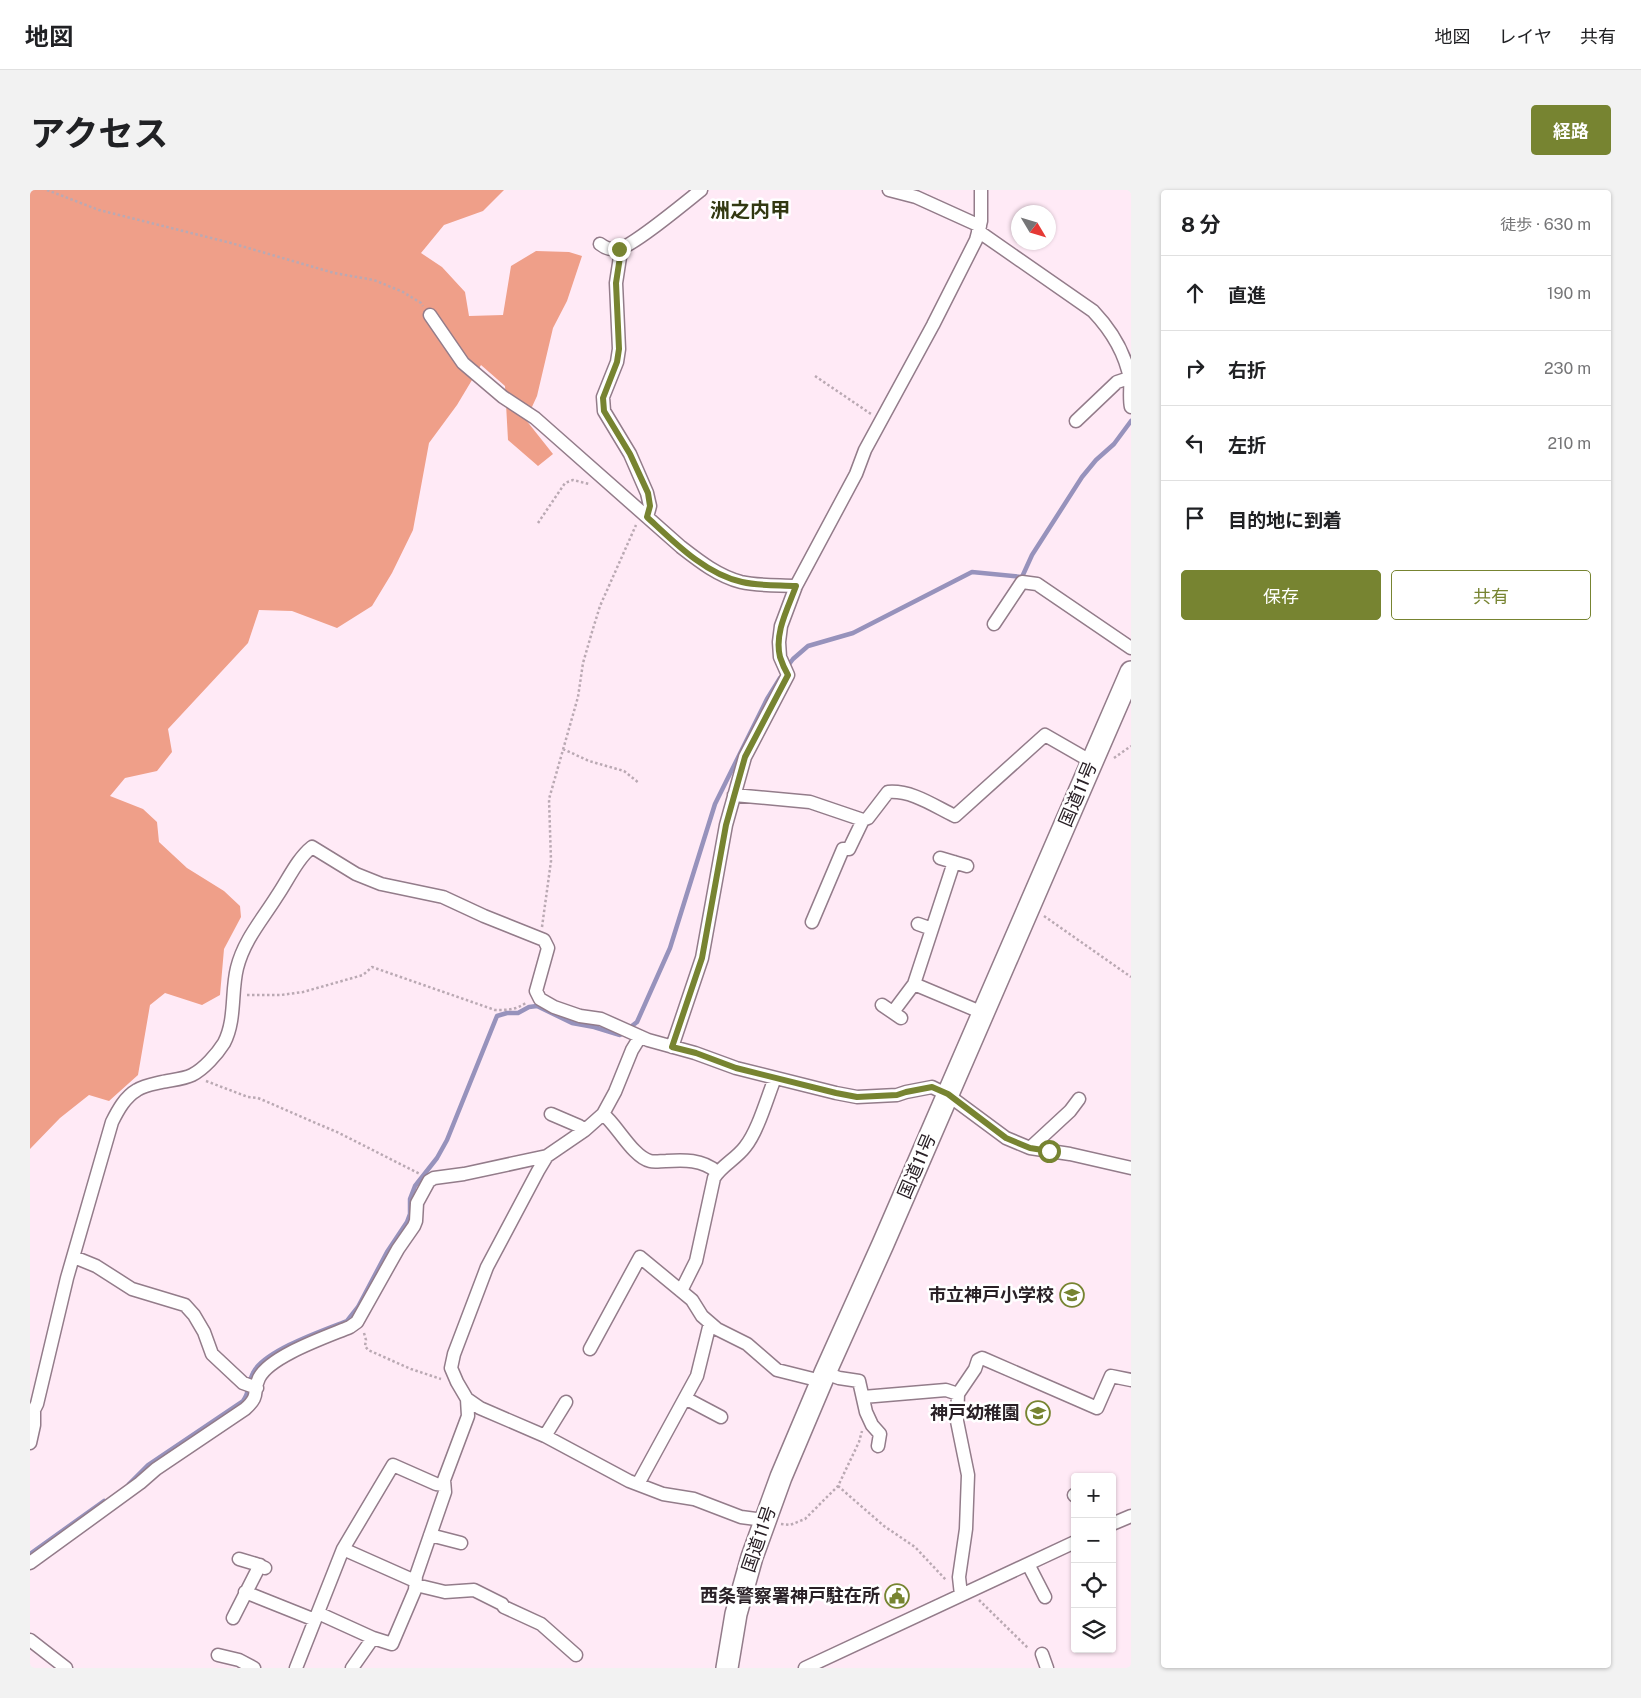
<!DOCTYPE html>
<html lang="ja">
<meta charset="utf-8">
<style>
body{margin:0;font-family:"Public Sans","Noto Sans JP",sans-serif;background:#f2f2f2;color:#202124}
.controls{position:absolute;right:15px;bottom:15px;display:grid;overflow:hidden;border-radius:5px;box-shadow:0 1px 4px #0004}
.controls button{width:45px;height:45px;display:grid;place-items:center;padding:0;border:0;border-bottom:1px solid #e0e0e0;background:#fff;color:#202124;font:25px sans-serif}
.compass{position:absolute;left:981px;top:15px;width:45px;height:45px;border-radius:50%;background:#fff;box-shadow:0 1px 4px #0004;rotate:128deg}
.stop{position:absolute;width:15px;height:15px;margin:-11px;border:4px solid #778431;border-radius:50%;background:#fff}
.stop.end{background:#778431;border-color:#fff;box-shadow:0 1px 5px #0008}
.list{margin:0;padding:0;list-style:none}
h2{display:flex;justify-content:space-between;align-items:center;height:65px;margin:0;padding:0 20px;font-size:21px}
h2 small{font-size:16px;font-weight:400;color:#757577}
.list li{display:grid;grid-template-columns:32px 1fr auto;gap:15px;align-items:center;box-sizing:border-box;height:75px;padding:0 20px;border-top:1px solid #e0e0e0}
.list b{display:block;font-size:19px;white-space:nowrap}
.list em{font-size:16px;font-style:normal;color:#757577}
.actions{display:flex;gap:10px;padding:15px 20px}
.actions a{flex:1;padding:11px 0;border:1px solid #778431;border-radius:5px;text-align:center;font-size:18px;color:#778431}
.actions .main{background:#778431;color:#fff}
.icon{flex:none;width:28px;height:28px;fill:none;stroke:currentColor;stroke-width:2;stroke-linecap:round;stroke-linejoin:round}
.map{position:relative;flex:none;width:1101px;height:1478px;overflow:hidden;border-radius:5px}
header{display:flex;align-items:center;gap:30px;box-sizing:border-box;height:70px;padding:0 25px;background:#fff;border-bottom:1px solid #e0e0e0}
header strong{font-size:24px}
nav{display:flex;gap:28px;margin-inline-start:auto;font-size:18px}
.intro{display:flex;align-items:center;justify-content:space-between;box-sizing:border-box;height:120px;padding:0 30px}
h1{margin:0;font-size:35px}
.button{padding:12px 22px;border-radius:5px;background:#778431;color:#fff;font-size:18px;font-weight:700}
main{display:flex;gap:30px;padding:0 30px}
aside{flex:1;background:#fff;border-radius:5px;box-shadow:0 1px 4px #0004}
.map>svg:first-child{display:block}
.forest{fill:#ef9f89}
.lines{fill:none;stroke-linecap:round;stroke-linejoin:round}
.stream{stroke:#9792bc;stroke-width:4.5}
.minor-casing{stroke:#937c8a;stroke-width:15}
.trunk-casing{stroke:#937c8a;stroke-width:24}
.path{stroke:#baa9b3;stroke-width:2.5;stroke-dasharray:2.5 2.5;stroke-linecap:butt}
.minor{stroke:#fff;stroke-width:12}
.trunk{stroke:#fff;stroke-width:21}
.route{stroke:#778431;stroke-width:6}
.labels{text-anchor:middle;stroke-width:5;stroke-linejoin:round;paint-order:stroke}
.street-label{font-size:18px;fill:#2a2127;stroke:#fff}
.poi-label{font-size:18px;font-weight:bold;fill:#2a2127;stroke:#fff;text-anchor:end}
.quarter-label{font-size:20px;font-weight:bold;fill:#323811;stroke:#fff}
</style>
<header>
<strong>地図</strong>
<nav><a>地図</a><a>レイヤ</a><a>共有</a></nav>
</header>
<div class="intro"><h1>アクセス</h1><a class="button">経路</a></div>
<main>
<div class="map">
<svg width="1101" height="1478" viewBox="0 0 1101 1478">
<rect width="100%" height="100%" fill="#ffeaf6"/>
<path class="forest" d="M 0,0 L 474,0 L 453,21 L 414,35 L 391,63 L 412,77 L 435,102 L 439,126 L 473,125 L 481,76 L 506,61 L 539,62 L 552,66 L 537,111 L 523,138 L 507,206 L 496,230 L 523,264 L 508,276 L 478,250 L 475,196 L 451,175 L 427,215 L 399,253 L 383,340 L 362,383 L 342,416 L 307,438 L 262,421 L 229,420 L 218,453 L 138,539 L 142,562 L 127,581 L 95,588 L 80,606 L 113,619 L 127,632 L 129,652 L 157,678 L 194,701 L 210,716 L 211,727 L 194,759 L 190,805 L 172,815 L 135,803 L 120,815 L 108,885 L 79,911 L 59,905 L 30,928 L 0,959 Z"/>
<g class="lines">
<path class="stream" d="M 757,477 L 763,469 L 778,456 L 823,443 L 942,382 L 992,387 L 1002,365 L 1052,287 L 1066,270 L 1084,254 L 1101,231
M 99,1294 L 118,1275 L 213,1211 C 220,1202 218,1192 223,1183 C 233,1161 294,1140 317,1131 L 328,1117 L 357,1062 L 377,1032 L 380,1024 L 380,1009 L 385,996 L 407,968 L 417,950 L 467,826 L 477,823 L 488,823 L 499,817 L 507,816 L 542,833 L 564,837 L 590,845 L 607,832 L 640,758 L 685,614 L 737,509 L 750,488
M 0,1364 L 74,1311"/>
<g class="minor-casing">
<path id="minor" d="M 859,0 L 886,7 L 950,36
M 948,41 L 1063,121 C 1082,141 1095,162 1100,189 C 1101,198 1099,208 1101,217
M 570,54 C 575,58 581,60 588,59 C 602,57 657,11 671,0
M 589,59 L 590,67 L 586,93 L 589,159 L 587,172 L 573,207 L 574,221 L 600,264 L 617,303 L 620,316 L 617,327
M 400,125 L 433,173 L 473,207 L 505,228 L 651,357 C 669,371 688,386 711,392 C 728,396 748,395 766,396
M 1046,231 L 1087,192 L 1099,188
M 964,434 L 992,392 L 1007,394 L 1101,458
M 704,605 L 780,612 L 833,630 L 838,628 L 858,602 C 882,600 904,616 925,626 L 1015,545 L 1062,572
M 910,668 L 937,676
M 782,732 L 813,659 L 819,659 L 833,630
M 888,734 L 902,739
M 884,794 L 953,823
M 852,815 L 871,828
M 863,822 L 884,794 L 924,672
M 610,847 L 602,860 L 585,902 L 573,924 L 555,940 L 517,966 L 508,981 L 457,1077 L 424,1164 L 421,1178 L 427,1192 L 437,1209 L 450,1218 L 515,1246 L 599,1291 L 633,1304 L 664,1309 L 711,1327 L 734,1330
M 642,857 L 672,768 L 696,635 L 715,567 L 758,485 L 750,467 L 749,452 L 751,436 L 766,396 L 826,284 L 835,260 L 903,135 L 946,50 L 951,31 L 951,0
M 521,924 L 549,936 L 555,940
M 573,924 C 587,935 603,967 620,971 C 624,972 631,971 636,971 C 654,970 672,969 687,982
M 1000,958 L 1040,921 L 1049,909
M 44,1067 L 66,1076 L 102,1099 L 155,1115 L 164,1125 L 174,1142 L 182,1164 L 213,1193 L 227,1198
M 651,1101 L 666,1071 L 684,988 C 691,976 706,969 715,957 C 728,941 737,908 745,888
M 560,1159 L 610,1067 L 662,1110 L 672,1126 L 687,1139 L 717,1154 L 747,1180 L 791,1191
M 795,1183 L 809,1188 L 829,1191 L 836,1222 L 842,1235 L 850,1244 L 848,1256
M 833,1207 L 916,1200 L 928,1204
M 655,1208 L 691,1227
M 0,1228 L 7,1214 L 37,1088 L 82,932 C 88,920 95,907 107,900 C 115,895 124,894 132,892 C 141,890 154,889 162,885 C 174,879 187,864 194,853 C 206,830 201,802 207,778 C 214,750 232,730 247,706 C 258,690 267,669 282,657 L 326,684 L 351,694 L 413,707 L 454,726 L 514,750 L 518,758 L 506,801 L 510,809 L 524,817 L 550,826 L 571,829 L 618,850 L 665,863 L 706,878 L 806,903 L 827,907 L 867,905 L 876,902 L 902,897 L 918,905 L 976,948 L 1000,958 L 1040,964 L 1101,978
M 515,1246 L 536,1212
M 0,1253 L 4,1235 L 4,1222
M 608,1294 L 667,1186 L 680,1133
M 1044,1305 L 1045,1306
M 1082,1334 L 1101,1326
M 400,1345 L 431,1353
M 313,1359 L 385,1391
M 209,1369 L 226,1374 L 235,1378
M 0,1373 L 110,1293 L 126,1279 L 215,1219 C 231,1205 222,1202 229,1188 C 240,1166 296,1147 320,1137 L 327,1132 L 368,1059 L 384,1036 L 386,1031 L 387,1013 L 399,991 L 404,988 L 434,984 L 517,966
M 998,1374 L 1015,1407
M 386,1395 L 415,1402 L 444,1400 L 472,1414 L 474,1417 L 511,1434 L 546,1465
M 215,1402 L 285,1430
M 931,1405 L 929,1387 L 936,1339 L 938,1285 L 927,1231 L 928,1204 L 945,1179 L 948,1170 L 952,1168 L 1067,1218 L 1081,1186 L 1101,1190
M 288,1423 L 343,1448 L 362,1454 L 385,1400 L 386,1386 L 415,1302 L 414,1290 L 438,1226 L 437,1209
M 203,1428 L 230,1375
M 0,1450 L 36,1478
M 1012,1464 L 1017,1478
M 188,1465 L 209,1470 L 224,1478
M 266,1478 L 313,1359 L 363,1275 L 406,1294 L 414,1295
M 322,1478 L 343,1448
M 775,1478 L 1045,1352"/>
</g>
<g class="trunk-casing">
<path id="trunk" d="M 697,1478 L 706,1424 L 722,1367 L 751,1287 L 795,1183 L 853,1054 L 1101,482"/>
</g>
<path class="path" d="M 17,0 L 69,20 L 201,53 L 304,83 L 344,90 L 373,102 L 391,113 L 393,116
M 785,186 L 841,224
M 508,333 L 535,293 L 543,290 L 559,294
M 533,559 L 559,571 L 594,581 L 609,593
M 1084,568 L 1101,556
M 1014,726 L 1101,787
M 512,737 L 521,671 L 519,609 L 548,507 L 553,473 L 562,442 L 570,416 L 606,335
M 217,805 L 251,805 L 273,802 L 333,785 L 342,777 L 465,820 C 477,820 487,820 497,812
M 176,891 L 218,907 L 228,908 L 309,943 L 390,984
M 334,1143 L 336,1150 L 335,1156 L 338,1160 L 381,1179 L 411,1189
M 808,1296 L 854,1336 L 885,1357 L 916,1390
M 751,1334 L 760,1335 L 775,1329 L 808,1296 L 829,1252 L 832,1241
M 949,1410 L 998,1458"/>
<use href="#minor" class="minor"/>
<use href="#trunk" class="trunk"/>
</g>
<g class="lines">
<path class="route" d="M 589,59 L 590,67 L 586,93 L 589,159 L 587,172 L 573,208 L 574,221 L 600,264 L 618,303 L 620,316 L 617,327 C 644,352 675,384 712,392 C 729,396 748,395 766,396 C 758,418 744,443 750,467 C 752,473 755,480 758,485 L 715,567 L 696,635 L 672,768 L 642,857 L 666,863 L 706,878 L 806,903 L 827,907 L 867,905 L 876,902 L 902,897 L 918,904 L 976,948 L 1000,958 L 1019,961"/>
</g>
<defs>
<g id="school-ring" transform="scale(1.25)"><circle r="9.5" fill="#fff" stroke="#778431" stroke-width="1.5"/><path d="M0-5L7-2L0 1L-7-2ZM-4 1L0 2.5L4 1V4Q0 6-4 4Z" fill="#778431"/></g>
<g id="civic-ring" transform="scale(1.25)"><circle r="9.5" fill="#fff" stroke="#778431" stroke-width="1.5"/><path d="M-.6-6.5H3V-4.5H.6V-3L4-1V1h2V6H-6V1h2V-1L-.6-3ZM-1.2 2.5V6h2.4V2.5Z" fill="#778431"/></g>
</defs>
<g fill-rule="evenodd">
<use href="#school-ring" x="1042" y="1105"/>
<use href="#school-ring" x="1008" y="1223"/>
<use href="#civic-ring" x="867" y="1406"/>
</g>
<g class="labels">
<g class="street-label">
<text transform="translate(1048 604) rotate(-67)" y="6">国道11号</text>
<text transform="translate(887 976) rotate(-67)" y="6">国道11号</text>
<text transform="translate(729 1349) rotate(-71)" y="6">国道11号</text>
</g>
<g class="poi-label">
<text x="1024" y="1111">市立神戸小学校</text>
<text x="990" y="1229">神戸幼稚園</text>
<text x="850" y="1412">西条警察署神戸駐在所</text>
</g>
<g class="quarter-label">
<text x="720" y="27">洲之内甲</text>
</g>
</g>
</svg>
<div class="controls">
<button>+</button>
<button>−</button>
<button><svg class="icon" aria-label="locate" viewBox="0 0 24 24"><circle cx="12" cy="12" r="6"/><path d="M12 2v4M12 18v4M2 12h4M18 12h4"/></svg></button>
<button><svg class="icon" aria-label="layers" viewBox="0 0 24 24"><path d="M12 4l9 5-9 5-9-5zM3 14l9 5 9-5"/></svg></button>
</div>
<svg class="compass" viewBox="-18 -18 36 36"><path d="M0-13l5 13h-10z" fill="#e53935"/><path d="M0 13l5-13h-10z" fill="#757577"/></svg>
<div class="stop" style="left:1019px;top:961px"></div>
<div class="stop end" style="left:589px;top:59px"></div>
</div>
<aside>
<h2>8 分<small>徒歩 · 630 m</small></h2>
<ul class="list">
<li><svg class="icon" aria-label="ahead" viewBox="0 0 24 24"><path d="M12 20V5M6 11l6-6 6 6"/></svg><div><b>直進</b></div><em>190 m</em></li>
<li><svg class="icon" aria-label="right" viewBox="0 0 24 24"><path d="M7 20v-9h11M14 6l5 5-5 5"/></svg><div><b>右折</b></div><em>230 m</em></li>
<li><svg class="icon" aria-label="left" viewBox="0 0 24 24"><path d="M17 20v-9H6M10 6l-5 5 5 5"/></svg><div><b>左折</b></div><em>210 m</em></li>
<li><svg class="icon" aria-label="arrive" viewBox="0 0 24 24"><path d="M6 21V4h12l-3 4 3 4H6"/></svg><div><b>目的地に到着</b></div></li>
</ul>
<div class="actions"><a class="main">保存</a><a>共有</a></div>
</aside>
</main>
